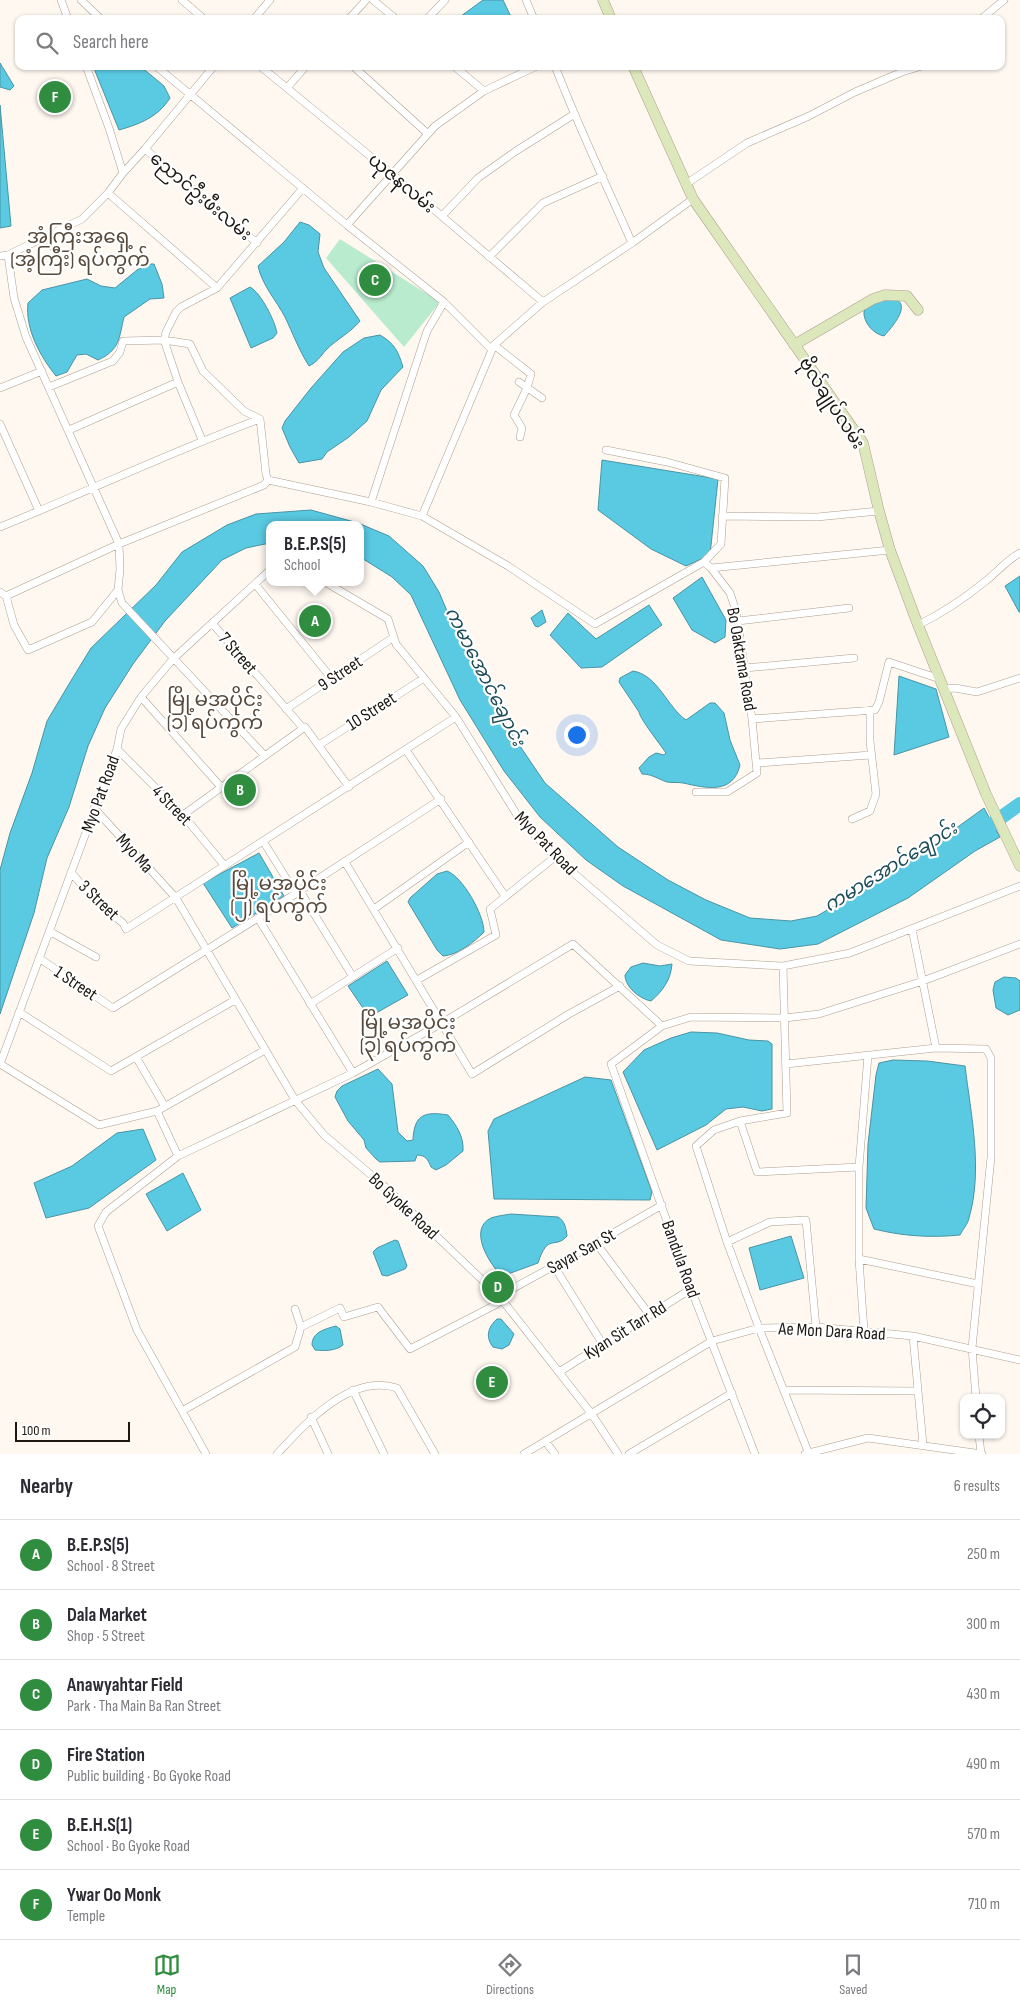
<!DOCTYPE html>
<meta charset="utf-8">
<style>
body{margin:0;font-family:"Sofia Sans Condensed","Noto Sans Myanmar",sans-serif;background:#f2f2f3;color:#2b2b33}
.controls{position:absolute;right:15px;bottom:15px;display:grid;overflow:hidden;border-radius:10px;box-shadow:0 1px 4px #0004}
.controls button{width:45px;height:45px;display:grid;place-items:center;padding:0;border:0;border-bottom:1px solid #e1e1e2;background:#fff;color:#2b2b33;font:25px sans-serif}
.scale{position:absolute;left:15px;bottom:12px;width:115px;box-sizing:border-box;padding-left:5px;border:2px solid #1d1711;border-top:0;font-size:14px;line-height:18px;white-space:nowrap;color:#1d1711;-webkit-text-stroke:4px #fff;paint-order:stroke}
.you{position:absolute;left:576px;top:734px;width:18px;height:18px;margin:-12px;border:4px solid #fff;border-radius:50%;background:#1a73e8;box-shadow:0 0 0 8px #1a73e833}
.badge{display:grid;place-items:center;width:32px;height:32px;border-radius:50%;background:#308d3f;color:#fff;font-size:16px;font-weight:700}
.pin{position:absolute;translate:-50% -50%;border:2px solid #fff;box-shadow:0 1px 5px #0006}
.popup{position:absolute;left:266px;top:521px;width:98px;height:65px;box-sizing:border-box;display:grid;place-content:center;border-radius:10px;background:#fff;filter:drop-shadow(0 1px 4px #0005);font-size:16px;white-space:nowrap;color:#7c7c81}
.popup b{font-size:19px;color:#2b2b33}
.popup::after{content:'';position:absolute;left:50%;top:100%;margin-left:-10px;border:10px solid transparent;border-top-color:#fff}
.list{margin:0;padding:0;list-style:none}
h2{display:flex;justify-content:space-between;align-items:center;height:65px;margin:0;padding:0 20px;font-size:21px}
h2 small{font-size:16px;font-weight:400;color:#7c7c81}
.list li{display:grid;grid-template-columns:32px 1fr auto;gap:15px;align-items:center;box-sizing:border-box;height:70px;padding:0 20px;border-top:1px solid #e1e1e2}
.list b{display:block;font-size:19px;white-space:nowrap}
.list p{margin:0;font-size:16px;white-space:nowrap;color:#7c7c81}
.list em{font-size:16px;font-style:normal;color:#7c7c81}
.icon{flex:none;width:28px;height:28px;fill:none;stroke:currentColor;stroke-width:2;stroke-linecap:round;stroke-linejoin:round}
.map{position:relative;flex:none;width:1020px;height:1454px;overflow:hidden}
.search{position:absolute;background:#fff;box-shadow:0 1px 4px #0004;left:15px;right:15px;top:15px;height:55px;display:flex;align-items:center;gap:12px;box-sizing:border-box;padding:0 18px;border-radius:10px;color:#7c7c81;font-size:19px}
.sheet{height:485px;background:#fff}
nav{display:flex;justify-content:space-around;align-items:center;box-sizing:border-box;height:70px;border-top:1px solid #e1e1e2;background:#fff;font-size:14px;color:#7c7c81}
nav a{display:grid;justify-items:center;gap:2px}
nav .on{color:#308d3f}
.map>svg:first-child{display:block}
.green{fill:#b9ebce}
.water{fill:#5acae3;stroke:#4894a4}
.lines{fill:none;stroke-linecap:round;stroke-linejoin:round}
.river{stroke:#5acae3;stroke-width:14}
.street-casing{stroke:#ae9e8e;stroke-width:8}
.secondary-casing{stroke:#ae9e8e;stroke-width:11}
.street{stroke:#fff;stroke-width:7}
.secondary{stroke:#dde7bc;stroke-width:10}
.labels{text-anchor:middle;stroke-width:4.5;stroke-linejoin:round;paint-order:stroke}
.street-label{font-size:18px;fill:#1d1711;stroke:#fff}
.water-label{font-size:19px;font-style:italic;fill:#1b4c57;stroke:#fff}
.quarter-label{font-size:20px;fill:#58493b;stroke:#fff}
</style>
<div class="map">
<svg width="1020" height="1454" viewBox="0 0 1020 1454">
<rect width="100%" height="100%" fill="#fff8f1"/>
<path class="green" d="M 340,239 L 440,302 L 404,347 L 326,258 Z"/>
<path class="water" d="M 483,0 L 503,0 L 512,19 L 457,19 Z
M 0,63 L 14,86 L 10,90 L 0,87 Z
M 93,66 L 140,66 L 164,86 L 170,98 C 158,117 140,124 119,130 Z
M 0,105 L 11,226 L 0,228 Z
M 300,222 L 309,225 L 320,234 L 318,252 L 324,268 L 360,321 C 350,333 337,339 326,350 C 320,357 317,362 309,366 C 299,350 293,334 285,317 C 276,300 262,285 258,266 L 284,242 Z
M 149,264 L 154,264 L 162,284 L 164,298 L 150,299 L 124,317 C 119,338 120,350 98,360 L 86,354 L 77,355 L 67,372 L 56,376 C 40,356 25,329 28,303 L 42,290 L 87,279 L 101,286 L 115,288 L 137,270 Z
M 250,287 C 261,293 275,321 277,333 L 273,338 L 251,348 L 230,298 Z
M 891,298 C 914,302 893,326 884,336 C 873,334 863,322 864,311 L 870,305 Z
M 380,335 C 395,344 398,351 403,367 L 381,390 L 367,421 L 349,437 L 327,452 L 322,459 L 299,463 L 290,447 L 282,428 L 285,421 L 311,388 L 343,352 L 364,338 Z
M 602,460 L 718,479 L 710,555 L 686,566 L 651,549 L 598,510 Z
M 311,510 L 358,523 L 389,536 L 423,566 L 439,592 L 458,637 L 480,682 L 505,724 L 545,783 L 618,847 L 668,880 L 706,900 L 750,918 L 791,921 L 817,916 L 905,865 L 984,808 L 1000,837 L 975,851 L 908,898 L 818,944 L 780,949 L 721,940 L 623,886 L 586,860 L 540,817 L 504,771 L 460,700 L 411,595 L 392,577 L 360,557 L 360,525 L 270,525 L 270,543 L 246,548 L 222,560 L 165,621 L 133,664 L 105,708 L 88,746 L 69,807 L 47,858 L 34,913 L 0,1014 L 0,870 L 10,833 L 32,773 L 47,721 L 69,684 L 91,648 L 156,585 L 182,552 L 227,525 L 256,514 Z
M 1020,576 L 1020,612 L 1019,612 L 1005,586 Z
M 702,577 L 726,620 L 725,637 L 715,643 L 692,630 L 673,598 Z
M 649,605 L 662,625 L 602,667 L 581,668 L 550,635 L 568,613 L 596,639 Z
M 542,610 L 546,622 L 538,627 L 535,626 L 531,618 Z
M 633,671 C 658,675 667,707 686,720 L 710,703 L 715,703 L 724,713 L 730,740 L 740,765 C 733,795 706,788 683,783 C 678,782 672,783 667,782 C 658,779 652,774 642,774 L 639,768 L 649,757 L 656,753 L 664,755 L 666,753 C 660,744 640,719 639,712 L 619,682 L 620,678 Z
M 899,676 L 936,689 L 949,737 L 894,755 Z
M 259,853 L 284,896 L 232,928 L 203,883 Z
M 447,871 C 463,877 484,915 484,932 C 474,942 458,955 443,956 L 437,950 L 408,902 L 410,898 L 437,874 Z
M 387,961 L 408,995 L 369,1017 L 348,986 Z
M 643,963 L 660,966 L 672,964 C 671,979 663,991 651,1001 C 640,999 625,987 625,975 L 631,967 Z
M 1004,977 L 1016,978 L 1020,981 L 1020,1010 L 1008,1015 L 996,1008 L 993,990 L 995,982 Z
M 691,1032 L 717,1033 L 749,1040 L 768,1041 L 772,1044 L 772,1109 L 762,1111 L 743,1107 L 726,1109 L 706,1125 L 657,1150 L 623,1072 L 644,1050 L 671,1038 Z
M 893,1060 L 927,1061 L 965,1066 C 971,1115 983,1170 969,1218 C 968,1224 963,1229 960,1235 C 930,1238 902,1236 874,1229 L 866,1208 L 868,1144 L 876,1075 L 879,1063 Z
M 378,1069 L 392,1084 L 398,1132 L 407,1141 L 413,1140 C 414,1115 424,1111 448,1115 C 457,1126 464,1137 463,1151 L 446,1165 L 436,1170 L 431,1167 C 428,1160 426,1155 417,1155 L 415,1161 L 380,1162 L 376,1159 L 366,1148 L 364,1140 L 348,1121 L 335,1097 L 337,1091 L 342,1086 Z
M 585,1077 L 611,1080 L 652,1192 L 650,1200 L 494,1199 L 488,1131 L 494,1119 Z
M 143,1129 L 156,1160 L 89,1208 L 46,1218 L 34,1183 L 72,1166 L 117,1133 Z
M 183,1173 L 201,1210 L 167,1231 L 146,1194 Z
M 511,1214 L 558,1217 C 565,1221 566,1228 567,1236 C 555,1250 548,1232 538,1263 L 508,1274 L 500,1274 C 489,1263 468,1229 491,1218 C 496,1216 505,1215 511,1214 Z
M 791,1236 L 804,1278 L 760,1290 L 749,1248 Z
M 395,1240 L 398,1241 L 407,1266 L 405,1269 L 387,1276 L 382,1275 L 373,1252 L 377,1248 Z
M 497,1319 L 501,1319 L 514,1334 L 509,1345 L 502,1349 L 493,1347 C 485,1337 488,1327 497,1319 Z
M 336,1326 L 340,1329 L 343,1345 C 336,1351 324,1351 315,1350 L 312,1345 C 312,1332 325,1329 336,1326 Z"/>
<g class="lines">
<path class="river" d="M 978,834 L 1020,804"/>
<g class="street-casing">
<path id="street" d="M 61,0 L 68,19
M 81,0 L 101,19
M 182,0 L 204,19
M 373,0 L 396,19
M 526,0 L 534,19
M 254,19 L 270,0
M 349,19 L 366,0
M 427,19 L 445,0
M 981,19 L 1004,0
M 86,66 L 109,128 L 123,173
M 156,66 L 347,225 L 444,302 L 491,349
M 260,66 L 392,174 L 543,302
M 353,66 L 427,133
M 454,66 L 484,91
M 555,66 C 578,126 606,184 632,243
M 287,88 L 306,66
M 145,149 L 257,243
M 686,184 L 747,143 L 809,116 L 855,92 L 902,72 L 922,66
M 108,193 L 217,288
M 442,216 L 478,178 L 516,151 L 573,115
M 347,225 L 435,126 L 484,91 L 537,66
M 0,256 L 8,255 L 82,219 L 108,193 L 123,173 L 145,149 L 214,66
M 489,257 L 543,203 L 603,176
M 494,345 L 531,374 L 527,388 L 514,415 L 522,428 L 520,437
M 519,382 L 542,398
M 0,388 L 42,371
M 0,424 L 39,511
M 69,430 L 178,382
M 202,440 L 178,382 L 164,340 L 166,332 L 176,312 L 181,307 L 217,288 L 303,188
M 606,450 L 667,462 L 725,478 L 721,544 L 704,562
M 268,480 L 371,502 L 422,516 L 508,566 L 595,624 L 704,562 L 711,568 L 730,593 L 736,611 L 752,719 L 875,710 L 879,702 L 889,662 L 940,679
M 371,502 L 427,331 L 444,302
M 422,516 L 494,345 L 543,302 L 632,243 L 693,199
M 722,516 L 817,517 L 879,511
M 0,527 C 87,492 172,451 260,419
M 711,568 L 890,550
M 325,582 L 388,619 L 396,644 L 456,717 L 519,818 L 555,857 L 657,945 L 689,961 L 783,966 L 850,953 L 1020,886
M 255,584 L 332,679
M 118,590 L 122,603 L 265,756
M 0,592 L 6,596 L 14,625 L 28,650 L 92,622 L 118,590 L 120,569 L 119,544 L 26,337 L 14,298 L 8,255
M 6,596 L 119,544 L 264,485 L 268,480 L 266,474 L 260,419 L 244,411 L 203,371 L 190,344 L 164,340 L 123,341 L 120,352 L 113,361 L 49,387
M 738,621 L 849,608
M 212,623 L 303,728
M 918,625 C 943,613 965,598 987,580 C 998,571 1007,560 1020,553
M 745,668 L 854,658
M 944,689 L 955,688 L 977,692 L 1020,678
M 141,697 L 221,787
M 286,709 L 394,637
M 319,745 L 424,678
M 117,749 L 183,815 L 224,865
M 406,750 L 505,896
M 757,763 L 871,755
M 696,792 L 727,792 L 757,773 L 752,719
M 94,808 L 176,898 L 295,1100 L 324,1135 L 383,1185 L 499,1296 L 591,1413 L 618,1454
M 183,815 L 305,727 L 349,787
M 852,819 L 870,811 L 876,794 L 870,741 L 870,710
M 263,841 L 296,894
M 345,862 L 472,1074 L 569,1014 L 620,986
M 71,872 L 95,901 L 123,923 L 126,929 L 456,717
M 300,891 L 353,977
M 374,909 L 469,842
M 258,918 L 353,1073
M 912,929 L 936,1048
M 49,931 L 96,957
M 39,958 L 113,1008 L 258,918 L 441,799
M 783,966 L 787,1113 L 740,1121 L 714,1130 L 696,1146 L 727,1242 L 759,1328 L 809,1454
M 417,980 L 496,935 L 490,909 L 555,857
M 310,1004 L 398,948
M 19,1012 L 111,1071 L 235,1000
M 136,1057 L 164,1105
M 0,1064 L 117,749 L 121,729 L 141,697 L 173,659 L 270,570
M 0,1064 L 99,1125 L 157,1111 L 265,1050
M 786,1064 L 936,1048 L 986,1049 L 991,1058 L 991,1157 L 972,1348 L 976,1398
M 157,1111 L 178,1156
M 740,1121 L 757,1172 L 859,1167
M 727,1242 L 770,1222 L 806,1220 L 816,1327
M 596,1243 L 649,1314
M 859,1259 L 978,1284
M 554,1266 L 602,1343
M 301,1327 L 340,1308 L 344,1317 L 378,1307 L 410,1349 L 497,1304 L 499,1296 L 596,1243 L 662,1205
M 864,1331 L 859,1259 L 859,1167 L 868,1055
M 913,1336 L 923,1445
M 559,1372 L 691,1289
M 353,1390 L 384,1454
M 785,1390 L 917,1391
M 182,1411 L 295,1347 L 301,1327 L 295,1309
M 311,1417 L 328,1454
M 979,1435 L 981,1454
M 545,1441 L 555,1454
M 206,1454 L 137,1330 L 98,1226 L 106,1212 L 178,1156 L 353,1073 L 442,1023 L 573,944 L 662,1026
M 277,1454 C 305,1424 350,1373 397,1388 L 435,1454
M 524,1454 L 712,1341 L 759,1328 L 816,1327 L 913,1336 L 1020,1360
M 629,1454 L 732,1393
M 755,1454 L 691,1289 L 611,1064 L 662,1026 L 691,1017 L 785,1018 L 819,1014 L 923,981 L 1020,944
M 805,1454 L 868,1438 L 982,1454"/>
</g>
<g class="secondary-casing">
<path id="secondary" d="M 603,0 L 611,19
M 633,66 L 693,199 L 863,443 L 879,511 L 890,550 L 918,625 L 986,794 L 1020,866
M 794,345 L 873,299 L 885,295 L 907,296 L 918,310"/>
</g>
<use href="#street" class="street"/>
<use href="#secondary" class="secondary"/>
</g>
<g class="labels">
<g class="street-label">
<text transform="translate(402 183) rotate(40)" y="6">ယုဇနလမ်း</text>
<text transform="translate(201 196) rotate(40)" y="6">ညောင်ဦးဖီးလမ်း</text>
<text transform="translate(832 403) rotate(57)" y="6">ဗိုလ်ချုပ်လမ်း</text>
<text transform="translate(238 653) rotate(49)" y="6">7 Street</text>
<text transform="translate(742 659) rotate(80)" y="6">Bo Oaktama Road</text>
<text transform="translate(340 673) rotate(-34)" y="6">9 Street</text>
<text transform="translate(371 711) rotate(-33)" y="6">10 Street</text>
<text transform="translate(100 794) rotate(-70)" y="6">Myo Pat Road</text>
<text transform="translate(172 805) rotate(46)" y="6">4 Street</text>
<text transform="translate(546 843) rotate(46)" y="6">Myo Pat Road</text>
<text transform="translate(135 853) rotate(48)" y="6">Myo Ma</text>
<text transform="translate(99 900) rotate(44)" y="6">3 Street</text>
<text transform="translate(76 983) rotate(34)" y="6">1 Street</text>
<text transform="translate(404 1206) rotate(43)" y="6">Bo Gyoke Road</text>
<text transform="translate(581 1251) rotate(-29)" y="6">Sayar San St</text>
<text transform="translate(681 1259) rotate(70)" y="6">Bandula Road</text>
<text transform="translate(625 1330) rotate(-32)" y="6">Kyan Sit Tarr Rd</text>
<text transform="translate(832 1331) rotate(3)" y="6">Ae Mon Dara Road</text>
</g>
<g class="water-label">
<text transform="translate(486 676) rotate(63)" y="7">ကမာအောင်ချောင်း</text>
<text transform="translate(890 866) rotate(-32)" y="7">ကမာအောင်ချောင်း</text>
</g>
<g class="quarter-label">
<text x="80" y="243">အံ့ကြီးအရှေ့<tspan x="80" dy="23">(အံ့ကြီး) ရပ်ကွက်</tspan></text>
<text x="215" y="706">မြို့မအပိုင်း<tspan x="215" dy="23">(၁) ရပ်ကွက်</tspan></text>
<text x="279" y="890">မြို့မအပိုင်း<tspan x="279" dy="23">(၂) ရပ်ကွက်</tspan></text>
<text x="408" y="1029">မြို့မအပိုင်း<tspan x="408" dy="23">(၃) ရပ်ကွက်</tspan></text>
</g>
</g>
</svg>
<div class="controls">
<button><svg class="icon" aria-label="locate" viewBox="0 0 24 24"><circle cx="12" cy="12" r="6"/><path d="M12 2v4M12 18v4M2 12h4M18 12h4"/></svg></button>
</div>
<div class="scale">100 m</div>
<div class="you"></div>
<div class="pin badge" style="left:315px;top:621px">A</div>
<div class="popup"><b>B.E.P.S(5)</b>School</div>
<div class="pin badge" style="left:240px;top:790px">B</div>
<div class="pin badge" style="left:375px;top:280px">C</div>
<div class="pin badge" style="left:498px;top:1287px">D</div>
<div class="pin badge" style="left:492px;top:1382px">E</div>
<div class="pin badge" style="left:55px;top:97px">F</div>
<div class="search"><svg class="icon" aria-label="search" viewBox="0 0 24 24"><circle cx="10" cy="10" r="6"/><path d="M15 15l6 6"/></svg>Search here</div>
</div>
<section class="sheet">
<h2>Nearby<small>6 results</small></h2>
<ul class="list">
<li><span class="badge">A</span><div><b>B.E.P.S(5)</b><p>School · 8 Street</p></div><em>250 m</em></li>
<li><span class="badge">B</span><div><b>Dala Market</b><p>Shop · 5 Street</p></div><em>300 m</em></li>
<li><span class="badge">C</span><div><b>Anawyahtar Field</b><p>Park · Tha Main Ba Ran Street</p></div><em>430 m</em></li>
<li><span class="badge">D</span><div><b>Fire Station</b><p>Public building · Bo Gyoke Road</p></div><em>490 m</em></li>
<li><span class="badge">E</span><div><b>B.E.H.S(1)</b><p>School · Bo Gyoke Road</p></div><em>570 m</em></li>
<li><span class="badge">F</span><div><b>Ywar Oo Monk</b><p>Temple</p></div><em>710 m</em></li>
</ul>
</section>
<nav>
<a class="on"><svg class="icon" aria-label="map" viewBox="0 0 24 24"><path d="M3 6l6-2 6 2 6-2v14l-6 2-6-2-6 2zM9 4v14M15 6v14"/></svg>Map</a>
<a><svg class="icon" aria-label="directions" viewBox="0 0 24 24"><path d="M12 3l9 9-9 9-9-9zM9 14v-3h6M13 9l2 2-2 2"/></svg>Directions</a>
<a><svg class="icon" aria-label="saved" viewBox="0 0 24 24"><path d="M7 4h10v16l-5-4-5 4z"/></svg>Saved</a>
</nav>
